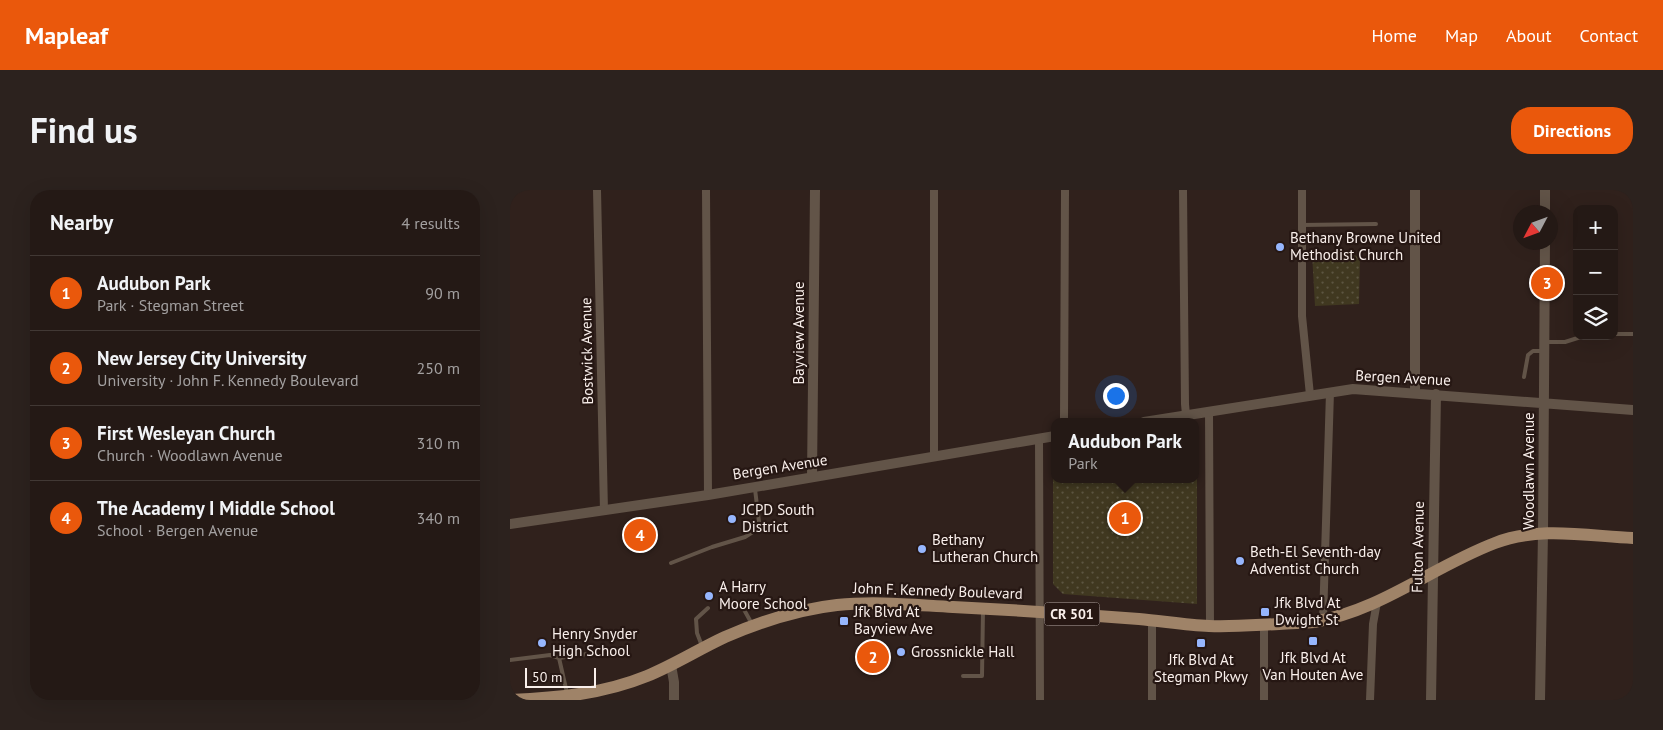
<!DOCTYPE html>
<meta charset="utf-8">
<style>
body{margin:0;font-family:"PT Sans",sans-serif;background:#2c221e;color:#f1f3f6}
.controls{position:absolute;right:15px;top:15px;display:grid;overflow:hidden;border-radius:10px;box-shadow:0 5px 20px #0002}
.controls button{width:45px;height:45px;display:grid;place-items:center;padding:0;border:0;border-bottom:1px solid #413834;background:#241915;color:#f1f3f6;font:25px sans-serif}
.compass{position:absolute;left:1003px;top:15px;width:45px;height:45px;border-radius:50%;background:#241915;box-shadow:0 5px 20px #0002;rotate:229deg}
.scale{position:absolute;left:15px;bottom:12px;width:71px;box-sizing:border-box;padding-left:5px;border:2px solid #f9efeb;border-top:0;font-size:14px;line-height:18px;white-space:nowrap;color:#f9efeb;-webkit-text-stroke:4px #261713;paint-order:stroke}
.you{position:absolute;left:605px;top:205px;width:18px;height:18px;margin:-12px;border:4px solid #fff;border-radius:50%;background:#1a73e8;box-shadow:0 0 0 8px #1a73e833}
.badge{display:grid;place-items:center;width:32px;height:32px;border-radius:50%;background:#ea580c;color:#fff;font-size:16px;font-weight:700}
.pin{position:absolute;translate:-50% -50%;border:2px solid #fff;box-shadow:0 1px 5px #0006}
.popup{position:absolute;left:541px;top:228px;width:148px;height:65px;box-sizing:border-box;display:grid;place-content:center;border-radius:10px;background:#241915;filter:drop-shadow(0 1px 4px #0005);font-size:16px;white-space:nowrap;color:#a3a0a0}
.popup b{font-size:19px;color:#f1f3f6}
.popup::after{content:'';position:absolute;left:50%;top:100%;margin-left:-10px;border:10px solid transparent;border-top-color:#241915}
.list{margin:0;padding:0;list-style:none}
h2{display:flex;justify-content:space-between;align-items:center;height:65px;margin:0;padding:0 20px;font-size:21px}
h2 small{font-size:16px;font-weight:400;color:#a3a0a0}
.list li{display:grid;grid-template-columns:32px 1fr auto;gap:15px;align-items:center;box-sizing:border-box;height:75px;padding:0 20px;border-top:1px solid #413834}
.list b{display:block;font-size:19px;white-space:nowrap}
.list p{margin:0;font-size:16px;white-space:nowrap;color:#a3a0a0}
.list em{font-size:16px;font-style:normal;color:#a3a0a0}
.icon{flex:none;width:28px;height:28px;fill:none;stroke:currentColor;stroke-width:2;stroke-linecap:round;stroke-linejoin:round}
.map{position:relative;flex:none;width:1123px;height:510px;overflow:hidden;border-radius:20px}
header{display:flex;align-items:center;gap:30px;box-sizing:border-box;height:70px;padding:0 25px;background:#ea580c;color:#fff}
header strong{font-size:24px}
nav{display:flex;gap:28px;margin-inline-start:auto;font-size:18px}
.intro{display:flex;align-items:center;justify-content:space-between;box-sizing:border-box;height:120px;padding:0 30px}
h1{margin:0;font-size:35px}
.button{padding:12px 22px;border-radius:20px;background:#ea580c;color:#fff;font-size:18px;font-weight:700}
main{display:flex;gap:30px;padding:0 30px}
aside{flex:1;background:#241915;border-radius:20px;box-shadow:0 5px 20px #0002}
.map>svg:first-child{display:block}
.park{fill:url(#park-dots)}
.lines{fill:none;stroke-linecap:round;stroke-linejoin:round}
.service{stroke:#625448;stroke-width:4}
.minor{stroke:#625448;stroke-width:8}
.tertiary{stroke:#625448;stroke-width:10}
.primary{stroke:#9f8368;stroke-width:12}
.poi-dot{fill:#96b6fd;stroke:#261713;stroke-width:2}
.labels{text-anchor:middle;stroke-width:4.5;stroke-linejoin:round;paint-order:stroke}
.shield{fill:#261713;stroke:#baaeaa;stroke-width:1}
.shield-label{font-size:14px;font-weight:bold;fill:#f9efeb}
.poi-label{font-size:15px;fill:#f9efeb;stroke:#261713;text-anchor:start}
.street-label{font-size:15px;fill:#f9efeb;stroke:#261713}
</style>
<header>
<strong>Mapleaf</strong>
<nav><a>Home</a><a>Map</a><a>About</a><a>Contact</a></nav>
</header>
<div class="intro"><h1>Find us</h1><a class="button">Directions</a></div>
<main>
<aside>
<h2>Nearby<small>4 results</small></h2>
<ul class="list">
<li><span class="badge">1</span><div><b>Audubon Park</b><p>Park · Stegman Street</p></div><em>90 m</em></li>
<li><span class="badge">2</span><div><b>New Jersey City University</b><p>University · John F. Kennedy Boulevard</p></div><em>250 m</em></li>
<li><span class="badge">3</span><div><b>First Wesleyan Church</b><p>Church · Woodlawn Avenue</p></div><em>310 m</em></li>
<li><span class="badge">4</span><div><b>The Academy I Middle School</b><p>School · Bergen Avenue</p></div><em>340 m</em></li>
</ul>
</aside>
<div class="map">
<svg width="1123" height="510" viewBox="0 0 1123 510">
<defs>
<pattern id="park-dots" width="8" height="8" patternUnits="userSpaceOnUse" patternTransform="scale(1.25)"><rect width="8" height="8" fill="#403820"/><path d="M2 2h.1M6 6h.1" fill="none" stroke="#5c5541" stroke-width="1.8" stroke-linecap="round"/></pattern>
</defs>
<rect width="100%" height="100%" fill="#30211c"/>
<path class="park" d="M 802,63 L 850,66 L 849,114 L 805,116 Z
M 685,249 L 687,250 L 687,414 L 553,404 L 543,394 L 543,262 L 545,261 L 545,289 L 685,289 Z"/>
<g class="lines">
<path class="service" d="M 791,35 L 866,34
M 1104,144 L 1123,144
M 1035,152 L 1055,152 L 1074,146
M 1014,187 L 1018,165 L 1023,161 L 1032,161
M 161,373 L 202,357 L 235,347 L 246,340 L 249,332 L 245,299
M 211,413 L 226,411 L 232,416 L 242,434
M 192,456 L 187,443 L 186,429 L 198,418
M 49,468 L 57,503
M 0,470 L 40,465 L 49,468 L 84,463
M 453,486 L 472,486 L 473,420"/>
<path class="minor" d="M 87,0 L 94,321
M 196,0 L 198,305
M 424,0 L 424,267
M 673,0 L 675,214 L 676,225
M 792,0 L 792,126 L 800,205
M 699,221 L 700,436
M 554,232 L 555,0
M 529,249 L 530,510
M 642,430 L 642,510
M 813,430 L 820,202
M 754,435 L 754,510
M 860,510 L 863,434 L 867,412"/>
<path class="tertiary" d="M 905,0 L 905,203
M 1035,22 L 1035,0
M 634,232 L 843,199 L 1123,220
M 302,287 L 305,0
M 0,334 L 198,305 L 545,246
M 161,475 L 164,492 L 164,510
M 921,510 L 926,204
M 1030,510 L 1033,343 L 1035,52"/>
<path class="primary" d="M 0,510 C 47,508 93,504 137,486 C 164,475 189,459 215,447 C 250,432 289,419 327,415 C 366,411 404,415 443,417 C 505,420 567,424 629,429 C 652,431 676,435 699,436 C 722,437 746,435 769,434 C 780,433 792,433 804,432 C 872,420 922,377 985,353 C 1028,336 1078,346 1123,348"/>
</g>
<g class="poi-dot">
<circle cx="770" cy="57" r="5"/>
<circle cx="222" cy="329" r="5"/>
<circle cx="412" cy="359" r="5"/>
<circle cx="730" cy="371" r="5"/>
<circle cx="199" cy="406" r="5"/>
<rect x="750" y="417" width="10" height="10" rx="2.5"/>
<rect x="329" y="426" width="10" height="10" rx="2.5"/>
<rect x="798" y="446" width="10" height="10" rx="2.5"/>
<circle cx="32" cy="453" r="5"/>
<rect x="686" y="448" width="10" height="10" rx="2.5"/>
<circle cx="391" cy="462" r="5"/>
</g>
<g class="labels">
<rect class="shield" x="534.5" y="412.5" width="55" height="23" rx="4"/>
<g class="shield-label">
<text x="562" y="429">CR 501</text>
</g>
<g class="poi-label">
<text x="780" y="53">Bethany Browne United<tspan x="780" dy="17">Methodist Church</tspan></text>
<text x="232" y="325">JCPD South<tspan x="232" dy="17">District</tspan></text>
<text x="422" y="355">Bethany<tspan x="422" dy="17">Lutheran Church</tspan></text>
<text x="740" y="367">Beth-El Seventh-day<tspan x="740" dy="17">Adventist Church</tspan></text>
<text x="209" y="402">A Harry<tspan x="209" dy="17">Moore School</tspan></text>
<text x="765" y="418">Jfk Blvd At<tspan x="765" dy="17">Dwight St</tspan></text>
<text x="344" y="427">Jfk Blvd At<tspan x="344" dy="17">Bayview Ave</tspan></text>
<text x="42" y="449">Henry Snyder<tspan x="42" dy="17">High School</tspan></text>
<text x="401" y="467">Grossnickle Hall</text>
<text x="803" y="473" text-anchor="middle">Jfk Blvd At<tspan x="803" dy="17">Van Houten Ave</tspan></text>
<text x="691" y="475" text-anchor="middle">Jfk Blvd At<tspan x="691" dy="17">Stegman Pkwy</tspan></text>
</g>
<g class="street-label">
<text transform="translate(289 143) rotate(-90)" y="5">Bayview Avenue</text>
<text transform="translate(77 161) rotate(-91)" y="5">Bostwick Avenue</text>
<text transform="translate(893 188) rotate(3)" y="5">Bergen Avenue</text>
<text transform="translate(270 277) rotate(-9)" y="5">Bergen Avenue</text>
<text transform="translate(1019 281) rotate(-90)" y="5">Woodlawn Avenue</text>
<text transform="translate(908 357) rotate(-89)" y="5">Fulton Avenue</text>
<text transform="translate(428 401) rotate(2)" y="5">John F. Kennedy Boulevard</text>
</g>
</g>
</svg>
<div class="controls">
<button>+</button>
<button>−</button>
<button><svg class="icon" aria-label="layers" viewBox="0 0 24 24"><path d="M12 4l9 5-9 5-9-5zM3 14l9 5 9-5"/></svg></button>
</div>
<svg class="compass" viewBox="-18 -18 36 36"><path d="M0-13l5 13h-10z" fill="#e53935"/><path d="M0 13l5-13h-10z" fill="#a3a0a0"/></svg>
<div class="scale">50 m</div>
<div class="you"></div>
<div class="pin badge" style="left:615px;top:328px">1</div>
<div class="popup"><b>Audubon Park</b>Park</div>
<div class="pin badge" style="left:363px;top:467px">2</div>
<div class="pin badge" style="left:1037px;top:93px">3</div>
<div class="pin badge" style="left:130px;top:345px">4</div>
</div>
</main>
